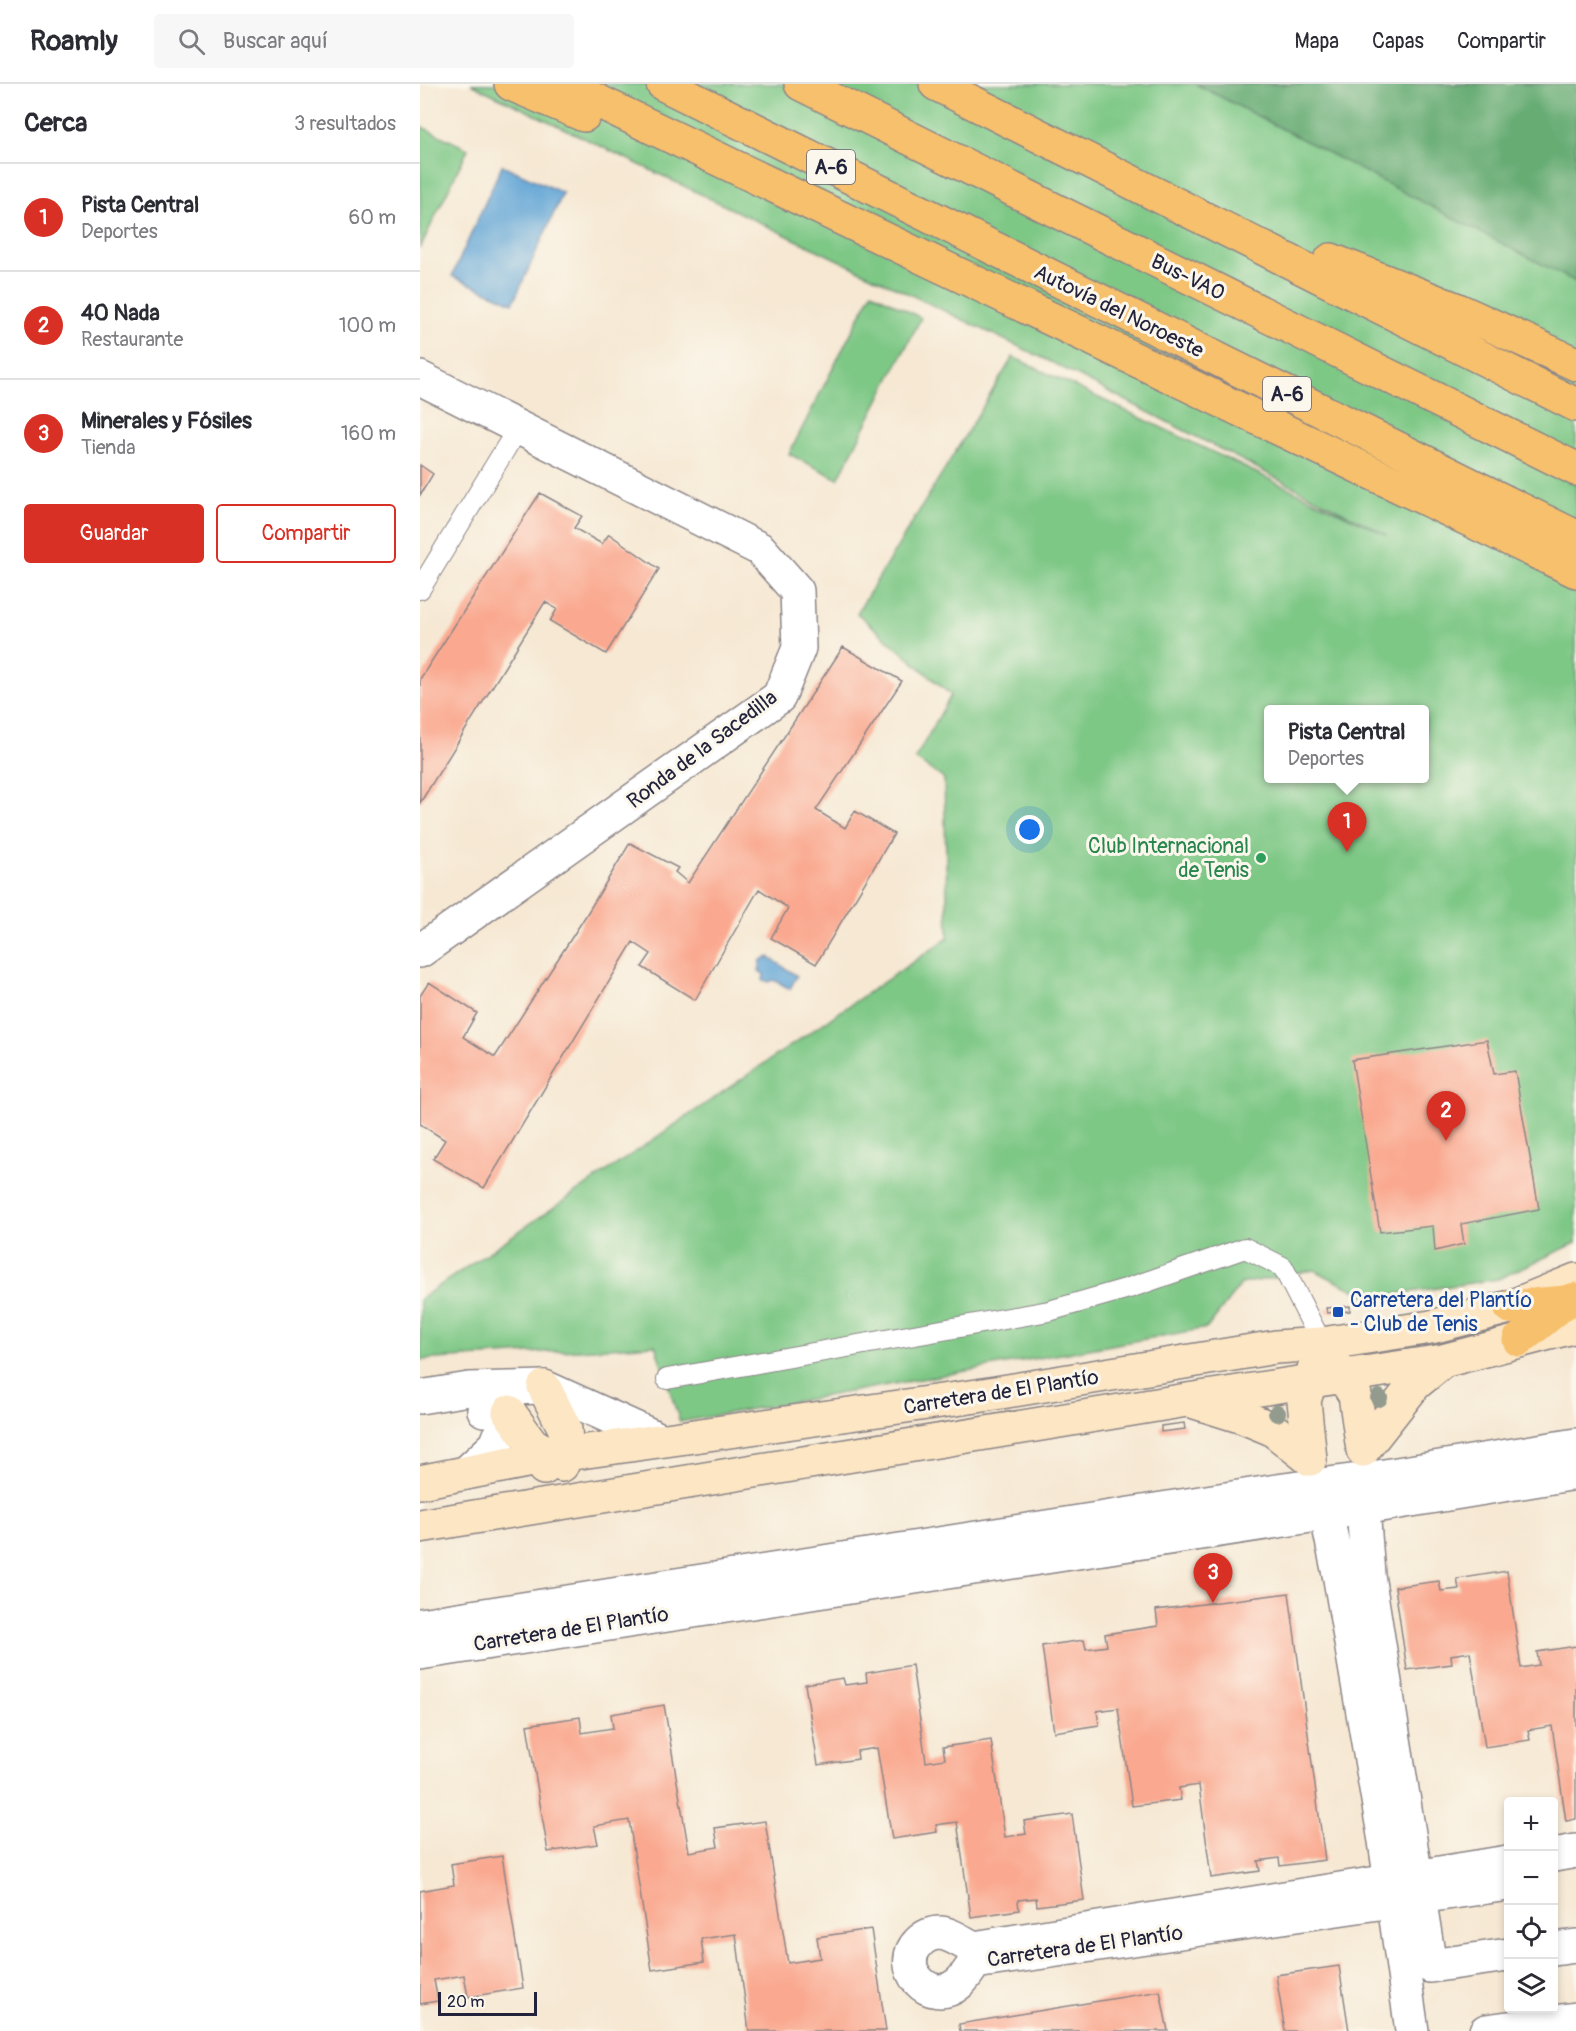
<!DOCTYPE html>
<html lang="es">
<meta charset="utf-8">
<style>
body{margin:0;font-family:Pangolin,sans-serif;background:#f7f7f7;color:#2b2b33}
.controls{position:absolute;right:18px;bottom:18px;display:grid;overflow:hidden;border-radius:6px;box-shadow:0 3px 9px #0003}
.controls button{width:54px;height:54px;display:grid;place-items:center;padding:0;border:0;border-bottom:2px solid #e1e1e2;background:#fff;color:#2b2b33;font:30px sans-serif}
.scale{position:absolute;left:18px;bottom:15px;width:99px;box-sizing:border-box;padding-left:6px;border:3px solid #22223b;border-top:0;font-size:16px;line-height:21px;white-space:nowrap;color:#22223b;-webkit-text-stroke:4px #fbf7ec;paint-order:stroke}
.you{position:absolute;left:610px;top:746px;width:21px;height:21px;margin:-15px;border:4px solid #fff;border-radius:50%;background:#1a73e8;box-shadow:0 0 0 9px #1a73e833}
.badge{display:grid;place-items:center;width:39px;height:39px;border-radius:50%;background:#d93025;color:#fff;font-size:20px;font-weight:700}
.pin{position:absolute;translate:-50% -50px;filter:drop-shadow(0 2px 3px #0008)}
.pin::after{content:'';position:absolute;top:32px;width:21px;height:18px;background:inherit;clip-path:polygon(0 0,100% 0,50% 100%)}
.popup{position:absolute;left:844px;top:621px;width:165px;height:78px;box-sizing:border-box;display:grid;place-content:center;border-radius:6px;background:#fff;filter:drop-shadow(0 2px 4px #0005);font-size:20px;white-space:nowrap;color:#7c7c81}
.popup b{font-size:22px;color:#2b2b33}
.popup::after{content:'';position:absolute;left:50%;top:100%;margin-left:-12px;border:12px solid transparent;border-top-color:#fff}
.list{margin:0;padding:0;list-style:none}
h2{display:flex;justify-content:space-between;align-items:center;height:78px;margin:0;padding:0 24px;font-size:26px}
h2 small{font-size:20px;font-weight:400;color:#7c7c81}
.list li{display:grid;grid-template-columns:39px 1fr auto;gap:18px;align-items:center;box-sizing:border-box;height:108px;padding:0 24px;border-top:2px solid #e1e1e2}
.list b{display:block;font-size:22px;white-space:nowrap}
.list p{margin:0;font-size:20px;white-space:nowrap;color:#7c7c81}
.list em{font-size:20px;font-style:normal;color:#7c7c81}
.actions{display:flex;gap:12px;padding:18px 24px}
.actions a{flex:1;padding:14px 0;border:2px solid #d93025;border-radius:6px;text-align:center;font-size:21px;color:#d93025}
.actions .main{background:#d93025;color:#fff}
.icon{flex:none;width:33px;height:33px;fill:none;stroke:currentColor;stroke-width:2;stroke-linecap:round;stroke-linejoin:round}
.map{position:relative;flex:none;width:1156px;height:1947px;overflow:hidden}
header{display:flex;align-items:center;gap:36px;box-sizing:border-box;height:84px;padding:0 30px;background:#fff;border-bottom:2px solid #e1e1e2}
header strong{font-size:28px}
nav{display:flex;gap:33px;margin-inline-start:auto;font-size:21px}
.search{width:420px;height:54px;background:#f7f7f7;display:flex;align-items:center;gap:15px;box-sizing:border-box;padding:0 21px;border-radius:6px;color:#7c7c81;font-size:22px}
main{display:flex}
aside{flex:1;background:#fff}
.map>svg:first-child{display:block}
.green{fill:#7ec886;stroke:#507560;stroke-width:1.5;fill-rule:evenodd}
.forest{fill:#66ac73;stroke:#446757;stroke-width:1.5}
.water{fill:#60a4d5;stroke:#416388;stroke-width:1.5}
.building{fill:#faa990}
.lines{fill:none;stroke-linecap:round;stroke-linejoin:round}
.lane-casing{stroke:#8c8587;stroke-width:22}
.street-casing{stroke:#8c8587;stroke-width:36}
.secondary-casing{stroke:#8c8587;stroke-width:36}
.highway-casing{stroke:#8c8587;stroke-width:36}
.lane{stroke:#fff;stroke-width:20}
.street{stroke:#fff;stroke-width:33}
.secondary{stroke:#fce6c4;stroke-width:33}
.highway{stroke:#f7c06c;stroke-width:33}
.tree{fill:#939b8e}
.leisure-dot{fill:#2e9e5b;stroke:#fbf7ec;stroke-width:2}
.transit-dot{fill:#1a4fb4;stroke:#fbf7ec;stroke-width:2}
.labels{text-anchor:middle;stroke-width:6;stroke-linejoin:round;paint-order:stroke}
.shield{fill:#fbf7ec;stroke:#636270;stroke-width:1.5}
.shield-label{font-size:20px;font-weight:bold;fill:#22223b}
.street-label{font-size:21px;fill:#22223b;stroke:#fbf7ec}
.leisure-label{font-size:21px;fill:#27864d;stroke:#fbf7ec;text-anchor:end}
.transit-label{font-size:21px;fill:#164399;stroke:#fbf7ec;text-anchor:start}
</style>
<header>
<strong>Roamly</strong>
<div class="search"><svg class="icon" aria-label="search" viewBox="0 0 24 24"><circle cx="10" cy="10" r="6"/><path d="M15 15l6 6"/></svg>Buscar aquí</div>
<nav><a>Mapa</a><a>Capas</a><a>Compartir</a></nav>
</header>
<main>
<aside>
<h2>Cerca<small>3 resultados</small></h2>
<ul class="list">
<li><span class="badge">1</span><div><b>Pista Central</b><p>Deportes</p></div><em>60 m</em></li>
<li><span class="badge">2</span><div><b>40 Nada</b><p>Restaurante</p></div><em>100 m</em></li>
<li><span class="badge">3</span><div><b>Minerales y Fósiles</b><p>Tienda</p></div><em>160 m</em></li>
</ul>
<div class="actions"><a class="main">Guardar</a><a>Compartir</a></div>
</aside>
<div class="map">
<svg width="1156" height="1947" viewBox="0 0 1156 1947">
<rect width="100%" height="100%" fill="#fbf7ec"/>
<filter id="ink" filterUnits="userSpaceOnUse"><feTurbulence type="fractalNoise" baseFrequency=".0167" numOctaves="2"/><feDisplacementMap in="SourceGraphic" scale="12" xChannelSelector="R" yChannelSelector="G"/><feConvolveMatrix kernelMatrix="1 2 1 2 8 2 1 2 1" color-interpolation-filters="sRGB"/></filter>
<filter id="wash" filterUnits="userSpaceOnUse"><feTurbulence type="fractalNoise" baseFrequency=".008" numOctaves="4" result="noise"/><feDisplacementMap in="SourceGraphic" scale="24" xChannelSelector="R" yChannelSelector="G"/><feGaussianBlur stdDeviation="1.35" result="paint"/><feColorMatrix in="noise" values="0 0 0 0 0 0 0 0 0 0 0 0 0 0 0 0 0 1.4 0 .05"/><feComposite in="paint" operator="in"/></filter>
<g filter="url(#wash)">
<rect width="100%" height="100%" fill="#f6e8d3"/>
<path class="green" d="M 51,0 L 1156,0 L 1156,1159 L 1078,1195 L 950,1214 L 894,1186 L 821,1200 L 787,1244 L 260,1338 L 235,1261 L 0,1276 L 0,1215 L 528,854 L 524,695 L 495,675 L 531,611 L 437,529 L 593,273 L 967,451 L 633,279 ZM 849,626 L 1005,626 L 1005,694 L 849,694 Z
M 0,42 L 48,65 L 0,164 Z
M 452,208 L 501,234 L 418,395 L 369,370 Z"/>
<path class="forest" d="M 776,0 L 1156,0 L 1156,198 Z"/>
<path class="water" d="M 82,81 L 143,109 L 93,219 L 32,192 Z
M 349,873 L 377,892 L 370,905 L 354,896 L 349,898 L 343,896 L 344,890 L 339,887 L 341,876 Z"/>
<g id="blocks">
<path class="building" d="M 0,381 L 13,390 L 0,411 Z
M 120,409 L 162,432 L 154,444 L 182,460 L 189,450 L 239,485 L 186,570 L 130,537 L 137,525 L 125,518 L 0,719 L 0,595 Z
M 423,563 L 482,597 L 396,726 L 425,744 L 435,727 L 474,750 L 396,880 L 351,854 L 368,824 L 339,805 L 275,916 L 222,883 L 231,870 L 213,858 L 64,1104 L 13,1075 L 25,1056 L 0,1040 L 0,912 L 9,898 L 57,929 L 43,953 L 75,973 L 165,833 L 210,759 L 258,784 L 255,788 L 268,799 Z
M 1067,956 L 1074,990 L 1095,987 L 1119,1125 L 1041,1140 L 1044,1160 L 1015,1167 L 1013,1142 L 960,1148 L 932,976 Z
M 930,1222 L 930,1227 L 907,1229 L 906,1224 Z
M 764,1339 L 765,1345 L 741,1348 L 741,1342 Z
M 1087,1487 L 1101,1584 L 1119,1581 L 1117,1568 L 1156,1562 L 1156,1735 L 1146,1737 L 1132,1642 L 1108,1646 L 1110,1656 L 1065,1663 L 1050,1568 L 1031,1571 L 1032,1580 L 987,1586 L 975,1503 L 1019,1497 L 1021,1507 L 1039,1505 L 1037,1495 Z
M 869,1509 L 905,1776 L 860,1782 L 859,1774 L 838,1777 L 840,1787 L 791,1794 L 779,1701 L 759,1704 L 761,1716 L 712,1722 L 698,1624 L 677,1627 L 679,1641 L 634,1648 L 622,1562 L 664,1556 L 666,1565 L 687,1562 L 685,1550 L 738,1542 L 736,1526 Z
M 492,1581 L 506,1678 L 525,1675 L 523,1663 L 571,1656 L 585,1753 L 606,1750 L 604,1737 L 652,1730 L 664,1816 L 617,1822 L 616,1814 L 598,1816 L 599,1826 L 551,1833 L 537,1738 L 516,1741 L 517,1748 L 472,1755 L 457,1664 L 437,1667 L 438,1675 L 398,1681 L 385,1600 L 423,1594 L 425,1601 L 447,1598 L 446,1589 Z
M 244,1621 L 269,1768 L 298,1763 L 295,1744 L 345,1737 L 368,1879 L 400,1874 L 397,1853 L 451,1845 L 466,1947 L 329,1947 L 316,1850 L 281,1855 L 284,1878 L 232,1886 L 209,1736 L 174,1742 L 178,1760 L 128,1768 L 107,1641 L 160,1633 L 162,1649 L 193,1644 L 191,1630 Z
M 82,1772 L 103,1904 L 48,1913 L 44,1891 L 14,1896 L 18,1917 L 0,1920 L 0,1807 L 34,1801 L 31,1780 Z
M 919,1882 L 929,1947 L 865,1947 L 856,1891 Z
M 740,1907 L 748,1947 L 540,1947 L 539,1940 Z"/>
</g>
</g>
<g filter="url(#ink)">
<use href="#blocks" fill-opacity="0" stroke="#8c8587" stroke-width="1.5"/>
<g class="lines">
<g class="lane-casing">
<path id="lane" d="M 0,505 L 98,344
M 247,1295 L 629,1227 L 709,1204 L 825,1164 L 863,1183 L 902,1260"/>
</g>
<g class="street-casing">
<path id="street" d="M 0,294 L 340,465 L 377,507 L 379,564 L 359,613 L 0,867
M 0,1313 L 49,1305 L 124,1303 L 241,1356
M 46,1389 L 76,1361 L 89,1328 L 64,1326
M 945,1401 L 943,1424 L 948,1491 L 1010,1882 L 1088,1871
M 898,1409 L 906,1428 L 920,1495 L 965,1757 L 992,1947
M 0,1541 L 864,1406 L 946,1395 L 1156,1361
M 0,1569 L 943,1424 L 1156,1389
M 1134,1771 L 1156,1767
M 1088,1778 L 554,1864 C 543,1859 532,1850 520,1849 C 512,1849 505,1852 499,1858 C 474,1883 510,1923 538,1900 C 545,1894 550,1886 555,1878 L 1088,1800
M 1134,1865 L 1156,1862
M 1066,1947 L 1156,1935"/>
</g>
<g class="secondary-casing">
<path id="secondary" d="M 913,1277 L 935,1311 L 943,1366
M 124,1303 L 145,1345 L 146,1358 L 132,1372 L 124,1384
M 775,1318 L 823,1333 L 852,1345 L 890,1375
M 89,1328 L 112,1360 L 132,1372 L 142,1381
M 943,1366 L 995,1300 L 1023,1277
M 890,1375 L 884,1317 L 896,1279
M 0,1398 L 132,1372 L 557,1312 L 856,1263 L 902,1260 L 1011,1243 L 1090,1223 L 1156,1196
M 0,1442 L 767,1316 L 1023,1277 L 1156,1242"/>
</g>
<g class="highway-casing">
<path id="highway" d="M 91,0 L 164,31
M 142,0 L 1156,487
M 243,0 L 1156,453
M 381,0 L 1156,385
M 516,0 L 1156,321
M 911,176 L 1038,226 L 1156,280
M 1090,1223 L 1145,1218 L 1156,1215
M 1099,1256 L 1145,1218"/>
</g>
<use href="#lane" class="lane"/>
<use href="#street" class="street"/>
<use href="#secondary" class="secondary"/>
<use href="#highway" class="highway"/>
</g>
<g class="tree">
<circle cx="959" cy="1314" r="9"/>
<circle cx="857" cy="1329" r="9"/>
</g>
</g>
<circle class="leisure-dot" cx="841" cy="774" r="6"/>
<rect class="transit-dot" x="912" y="1222" width="12" height="12" rx="3"/>
<g class="labels">
<g class="shield">
<rect x="387" y="66" width="48" height="34" rx="4.5"/>
<rect x="843" y="293" width="48" height="34" rx="4.5"/>
</g>
<g class="shield-label">
<text x="411" y="90">A-6</text>
<text x="867" y="317">A-6</text>
</g>
<g class="street-label">
<text transform="translate(768 193) rotate(26)" y="7">Bus-VAO</text>
<text transform="translate(699 227) rotate(26)" y="7">Autovía del Noroeste</text>
<text transform="translate(282 665) rotate(-37)" y="7">Ronda de la Sacedilla</text>
<text transform="translate(581 1308) rotate(-9)" y="7">Carretera de El Plantío</text>
<text transform="translate(151 1545) rotate(-9)" y="7">Carretera de El Plantío</text>
<text transform="translate(665 1862) rotate(-8)" y="7">Carretera de El Plantío</text>
</g>
<g class="leisure-label">
<text x="829" y="769">Club Internacional<tspan x="829" dy="24">de Tenis</tspan></text>
</g>
<g class="transit-label">
<text x="930" y="1223">Carretera del Plantío<tspan x="930" dy="24">- Club de Tenis</tspan></text>
</g>
</g>
</svg>
<div class="controls">
<button>+</button>
<button>−</button>
<button><svg class="icon" aria-label="locate" viewBox="0 0 24 24"><circle cx="12" cy="12" r="6"/><path d="M12 2v4M12 18v4M2 12h4M18 12h4"/></svg></button>
<button><svg class="icon" aria-label="layers" viewBox="0 0 24 24"><path d="M12 4l9 5-9 5-9-5zM3 14l9 5 9-5"/></svg></button>
</div>
<div class="scale">20 m</div>
<div class="you"></div>
<div class="pin badge" style="left:927px;top:768px">1</div>
<div class="popup"><b>Pista Central</b>Deportes</div>
<div class="pin badge" style="left:1026px;top:1057px">2</div>
<div class="pin badge" style="left:793px;top:1519px">3</div>
</div>
</main>
